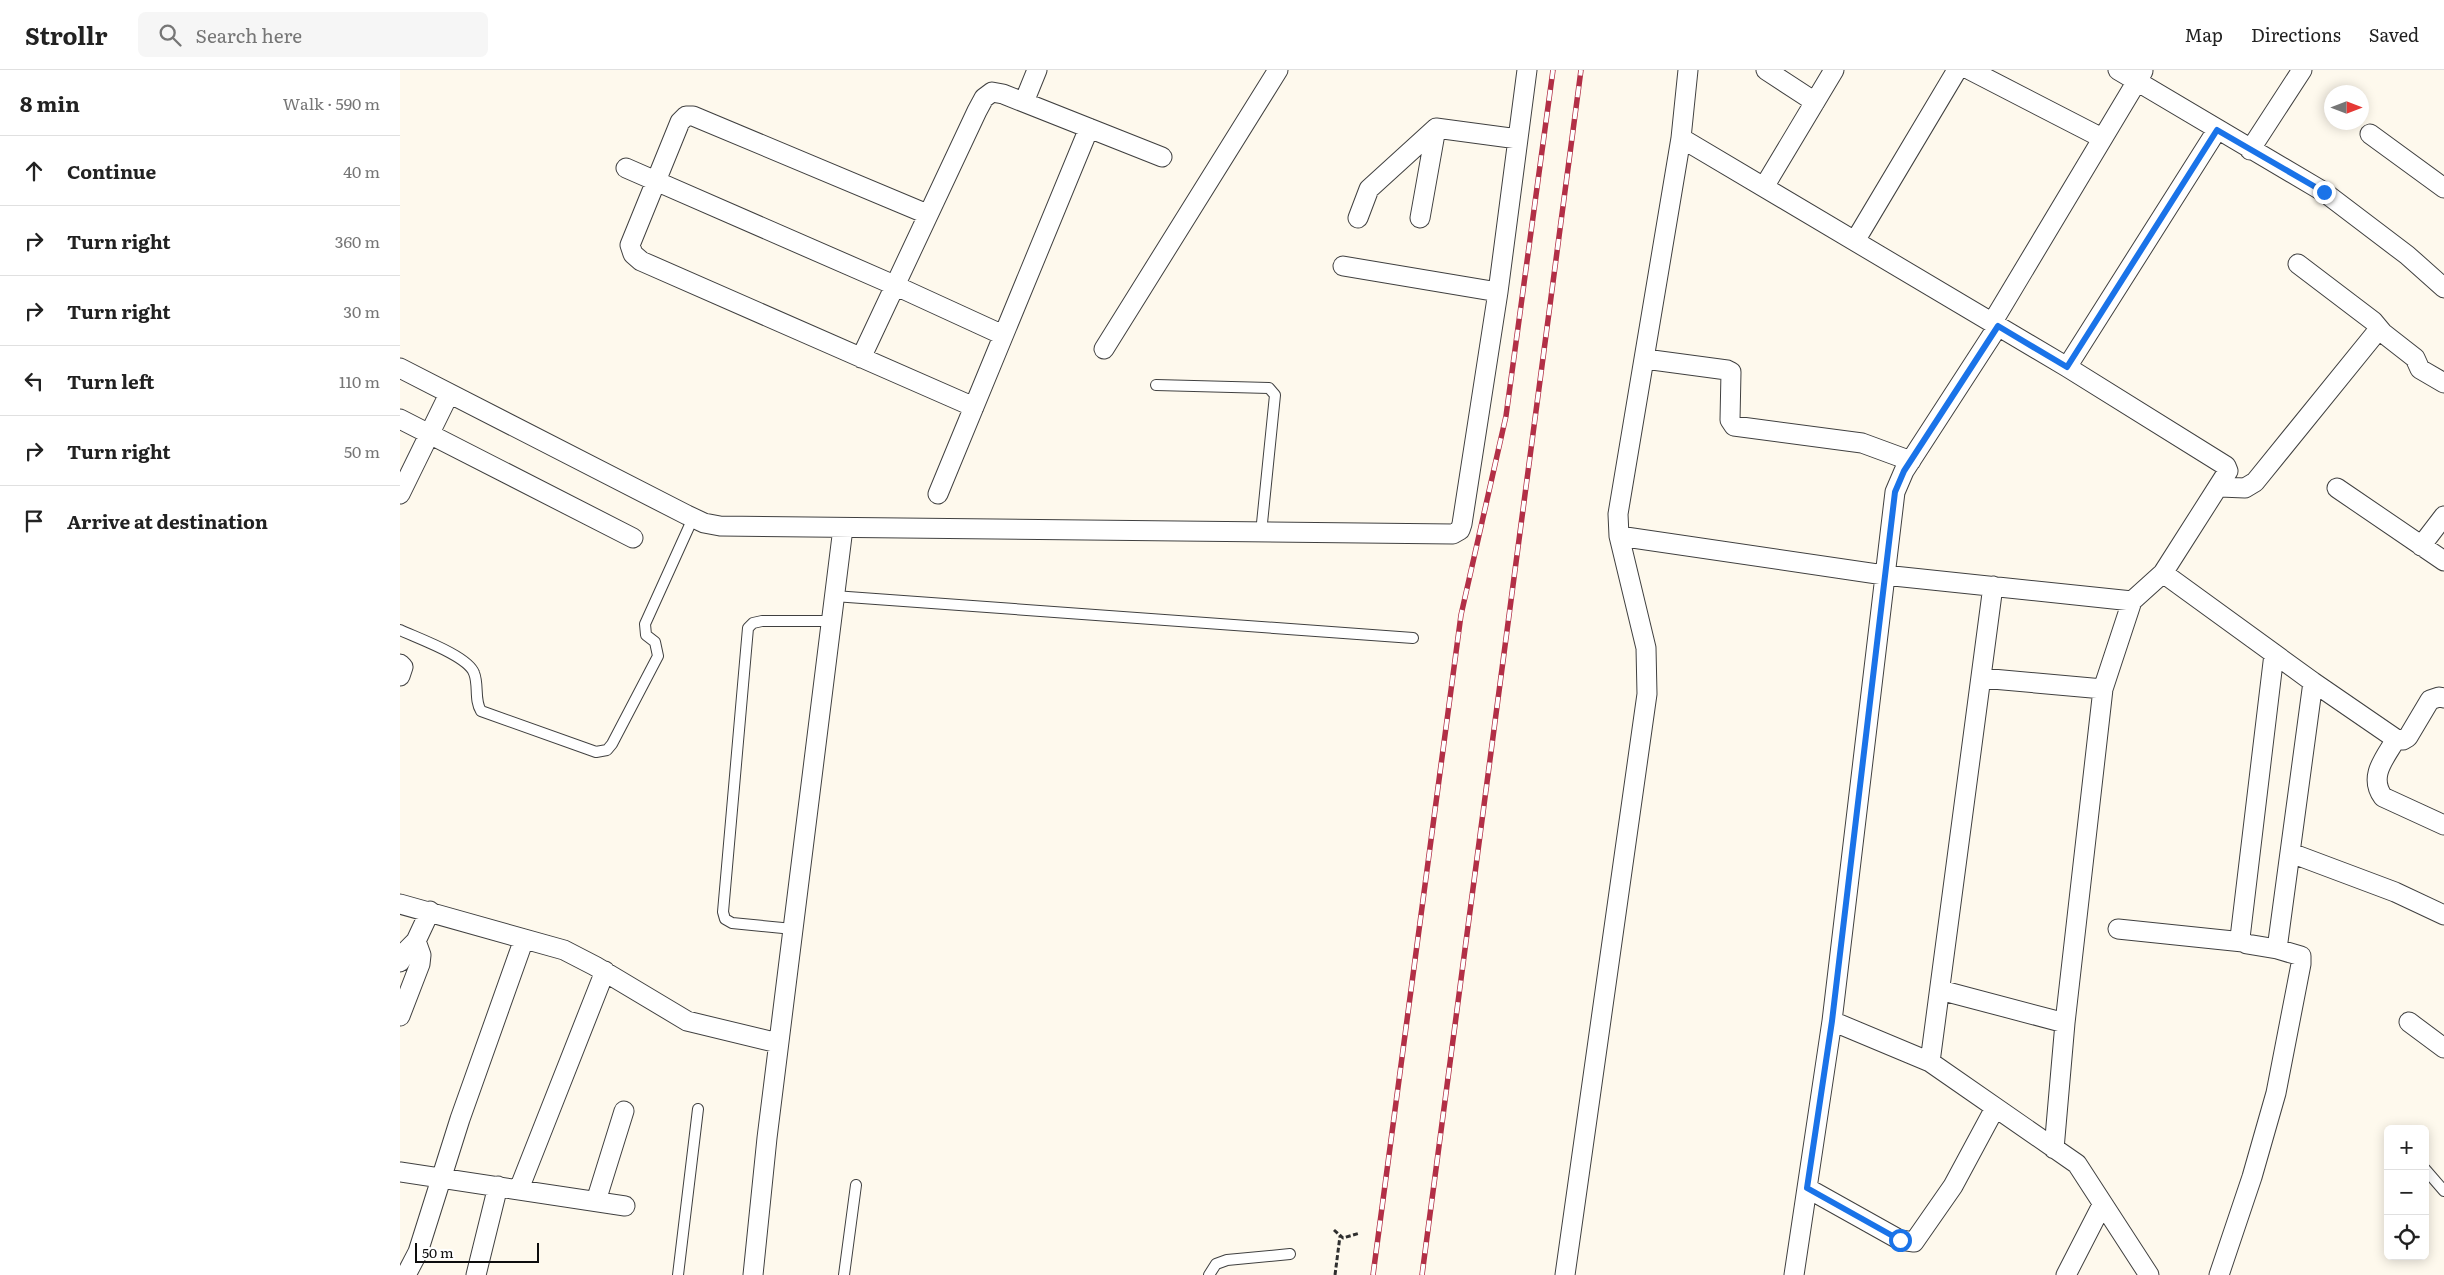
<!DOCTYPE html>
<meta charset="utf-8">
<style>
body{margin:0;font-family:Literata,serif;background:#f6f6f6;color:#222}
.controls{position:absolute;right:15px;bottom:15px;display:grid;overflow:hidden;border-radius:8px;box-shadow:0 2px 12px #0003}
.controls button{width:45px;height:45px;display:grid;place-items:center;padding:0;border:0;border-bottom:1px solid #e0e0e0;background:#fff;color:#222;font:25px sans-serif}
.compass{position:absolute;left:1924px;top:15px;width:45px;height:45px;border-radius:50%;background:#fff;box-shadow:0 2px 12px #0003;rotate:90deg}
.scale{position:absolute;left:15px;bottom:12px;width:124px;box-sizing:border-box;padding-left:5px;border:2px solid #0d0d0d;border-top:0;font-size:14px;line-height:18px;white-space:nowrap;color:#0d0d0d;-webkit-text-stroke:4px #fff;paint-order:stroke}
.stop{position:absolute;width:15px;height:15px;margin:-11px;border:4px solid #1a73e8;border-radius:50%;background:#fff}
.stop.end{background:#1a73e8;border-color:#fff;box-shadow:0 1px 5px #0008}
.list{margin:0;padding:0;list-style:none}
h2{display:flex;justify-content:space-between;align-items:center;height:65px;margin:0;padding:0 20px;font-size:21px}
h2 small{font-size:16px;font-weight:400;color:#767676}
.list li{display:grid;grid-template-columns:32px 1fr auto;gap:15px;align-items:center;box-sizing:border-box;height:70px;padding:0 20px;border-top:1px solid #e0e0e0}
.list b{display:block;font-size:19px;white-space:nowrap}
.list em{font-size:16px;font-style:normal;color:#767676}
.icon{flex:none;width:28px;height:28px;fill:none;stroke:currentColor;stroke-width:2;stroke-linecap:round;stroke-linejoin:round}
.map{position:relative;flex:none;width:2044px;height:1205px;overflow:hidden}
header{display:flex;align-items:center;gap:30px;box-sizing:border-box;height:70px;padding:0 25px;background:#fff;border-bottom:1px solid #e0e0e0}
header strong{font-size:24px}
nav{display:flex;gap:28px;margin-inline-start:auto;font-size:18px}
.search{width:350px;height:45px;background:#f6f6f6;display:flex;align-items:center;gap:12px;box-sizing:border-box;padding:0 18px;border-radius:8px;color:#767676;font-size:19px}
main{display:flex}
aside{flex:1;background:#fff}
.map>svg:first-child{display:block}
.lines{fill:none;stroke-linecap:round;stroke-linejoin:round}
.service-casing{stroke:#404040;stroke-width:12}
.minor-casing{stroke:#404040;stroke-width:21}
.path{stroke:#2f2f2f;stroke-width:3;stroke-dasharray:5 2.5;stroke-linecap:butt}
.service{stroke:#fff;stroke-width:10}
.minor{stroke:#fff;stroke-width:19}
.rail-casing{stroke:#b22f46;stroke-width:5.5}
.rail{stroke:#fff;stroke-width:4;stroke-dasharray:11;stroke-linecap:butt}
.route{stroke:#1a73e8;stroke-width:6}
</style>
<header>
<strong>Strollr</strong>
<div class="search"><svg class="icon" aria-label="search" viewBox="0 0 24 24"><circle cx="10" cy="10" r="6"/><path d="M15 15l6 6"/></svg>Search here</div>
<nav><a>Map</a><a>Directions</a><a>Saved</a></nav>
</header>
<main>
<aside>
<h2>8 min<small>Walk · 590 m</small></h2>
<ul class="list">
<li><svg class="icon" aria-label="ahead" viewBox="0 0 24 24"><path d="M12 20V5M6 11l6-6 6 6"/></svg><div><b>Continue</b></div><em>40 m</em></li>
<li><svg class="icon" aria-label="right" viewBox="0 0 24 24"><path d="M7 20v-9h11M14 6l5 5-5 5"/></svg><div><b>Turn right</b></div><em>360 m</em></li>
<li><svg class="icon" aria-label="right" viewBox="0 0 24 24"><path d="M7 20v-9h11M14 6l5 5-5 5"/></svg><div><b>Turn right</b></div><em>30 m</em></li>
<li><svg class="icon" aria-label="left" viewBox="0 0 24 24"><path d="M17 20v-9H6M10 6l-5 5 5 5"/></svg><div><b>Turn left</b></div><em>110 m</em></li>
<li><svg class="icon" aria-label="right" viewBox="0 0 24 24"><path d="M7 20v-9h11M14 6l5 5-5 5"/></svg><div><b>Turn right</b></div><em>50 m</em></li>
<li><svg class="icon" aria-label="arrive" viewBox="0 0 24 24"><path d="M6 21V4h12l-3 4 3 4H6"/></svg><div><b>Arrive at destination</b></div></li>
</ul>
</aside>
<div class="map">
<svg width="2044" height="1205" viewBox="0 0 2044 1205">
<rect width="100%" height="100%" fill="#fef9ed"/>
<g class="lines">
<g class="service-casing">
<path id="service" d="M 756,315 L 869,318 L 875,325 L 861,463
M 434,526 L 1013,568
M 0,560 C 17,568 68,586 74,603 C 79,615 74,630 81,641 L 196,682 L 207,680 L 212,674 L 258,586 L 255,572 L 246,565 L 245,554 L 293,448
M 393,859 L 332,853 L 325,849 L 323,842 L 348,558 L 353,553 L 362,551 L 431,551
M 2025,1099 L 2044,1121
M 278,1205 L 298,1039
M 444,1205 L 456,1115
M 809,1205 L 816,1194 L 827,1190 L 890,1184"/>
</g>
<g class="minor-casing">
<path id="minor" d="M 1366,0 L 1415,32
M 1570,0 L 1702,68
M 1718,0 L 1924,122 L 2007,185 L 2044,218
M 624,32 L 637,0
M 1970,64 L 2044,118
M 1281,68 L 1667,297 L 1826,396 L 1828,401 L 1763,503 L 1913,612 L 1996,669 L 2003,670 L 2008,667 L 2030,630 L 2039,627 L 2044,628
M 1850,80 L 1902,0
M 226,98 L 494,215 L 603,265
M 1364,117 L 1434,0
M 527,144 L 293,46 L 286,46 L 280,52 L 230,175 L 233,184 L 241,191 L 574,337
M 958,148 L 969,119 L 1036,58 L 1118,69
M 1020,148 L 1036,58
M 1455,171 L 1557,0
M 1898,194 L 1973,251 L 1983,263 L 2015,288 L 2020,299 L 2044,313
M 943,196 L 1098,222
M 1592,253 L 1743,1
M 1598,256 L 1504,401 L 1495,422 L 1432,951 L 1530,992 L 1677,1094 L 1749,1205
M 704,279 L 878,0
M 461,288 L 577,41 L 584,28 L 592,22 L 603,24 L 762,87
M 1245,289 L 1327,300 L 1331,302 L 1330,350 L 1334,356 L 1462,373 L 1511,391
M 1667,297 L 1817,60
M 0,298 L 287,445 L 304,453 L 320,456 L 1053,464 L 1060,460 L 1062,454 L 1098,222 L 1127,0
M 0,349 L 233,468
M 1820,417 L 1845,418 L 1855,412 L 1979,259
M 1937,418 L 2044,491
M 0,424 L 49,324
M 538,424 L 689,58
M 1219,466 L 1484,505 L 1732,531
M 2021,476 L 2044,446
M 1874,584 L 1840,868 L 1843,872 L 1847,874 L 1877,879
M 0,594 L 3,597 L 0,606
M 1581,608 L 1703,619
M 1996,669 C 1985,688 1968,706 1983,727 L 2044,755
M 1891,783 L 1995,822 L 2044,845
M 0,834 L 164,880 L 195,896 L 287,951 L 378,973
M 1718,859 L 1843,872
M 0,892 L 6,881 L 16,871 L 30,841
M 1540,920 L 1665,953
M 0,946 L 20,894 L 21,885 L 16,871
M 2009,952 L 2044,978
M 1530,992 L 1593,516
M 1654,1079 L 1665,953 L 1703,619 L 1732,531 L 1763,503
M 0,1102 L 225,1136
M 1407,1118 L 1500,1170 L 1514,1172 L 1553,1116 L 1595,1038
M 119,1119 L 205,901
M 196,1131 L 224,1041
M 6,1205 L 18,1182 L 60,1049 L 124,869
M 76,1205 L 98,1116
M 353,1205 L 367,1068 L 443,458
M 1165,1205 L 1247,624 L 1246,578 L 1219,466 L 1218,444 L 1281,68 L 1288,0
M 1394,1205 L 1432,951
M 1666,1205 L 1702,1135
M 1819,1205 L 1852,1107 L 1876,1023 L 1901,894 L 1901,886 L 1877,879 L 1913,612"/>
</g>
<path class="path" d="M 934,1160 L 943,1168 L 960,1163
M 935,1205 L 940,1166"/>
<use href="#service" class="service"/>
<use href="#minor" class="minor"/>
<g class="rail-casing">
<path id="rail" d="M 973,1205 L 1061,545 L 1106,346 L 1153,0
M 1022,1205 L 1181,0"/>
</g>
<use href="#rail" class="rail"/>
</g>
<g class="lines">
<path class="route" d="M 1500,1170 L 1407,1118 L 1432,951 L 1495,422 L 1504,401 L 1598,256 L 1667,297 L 1817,60 L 1924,122"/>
</g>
</svg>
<div class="controls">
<button>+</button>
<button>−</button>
<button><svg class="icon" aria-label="locate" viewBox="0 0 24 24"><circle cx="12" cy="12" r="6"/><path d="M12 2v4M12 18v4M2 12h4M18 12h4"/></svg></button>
</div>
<svg class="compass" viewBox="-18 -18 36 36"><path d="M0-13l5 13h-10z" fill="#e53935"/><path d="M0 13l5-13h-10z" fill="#767676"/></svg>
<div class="scale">50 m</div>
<div class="stop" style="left:1500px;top:1170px"></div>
<div class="stop end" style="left:1924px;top:122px"></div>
</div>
</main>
